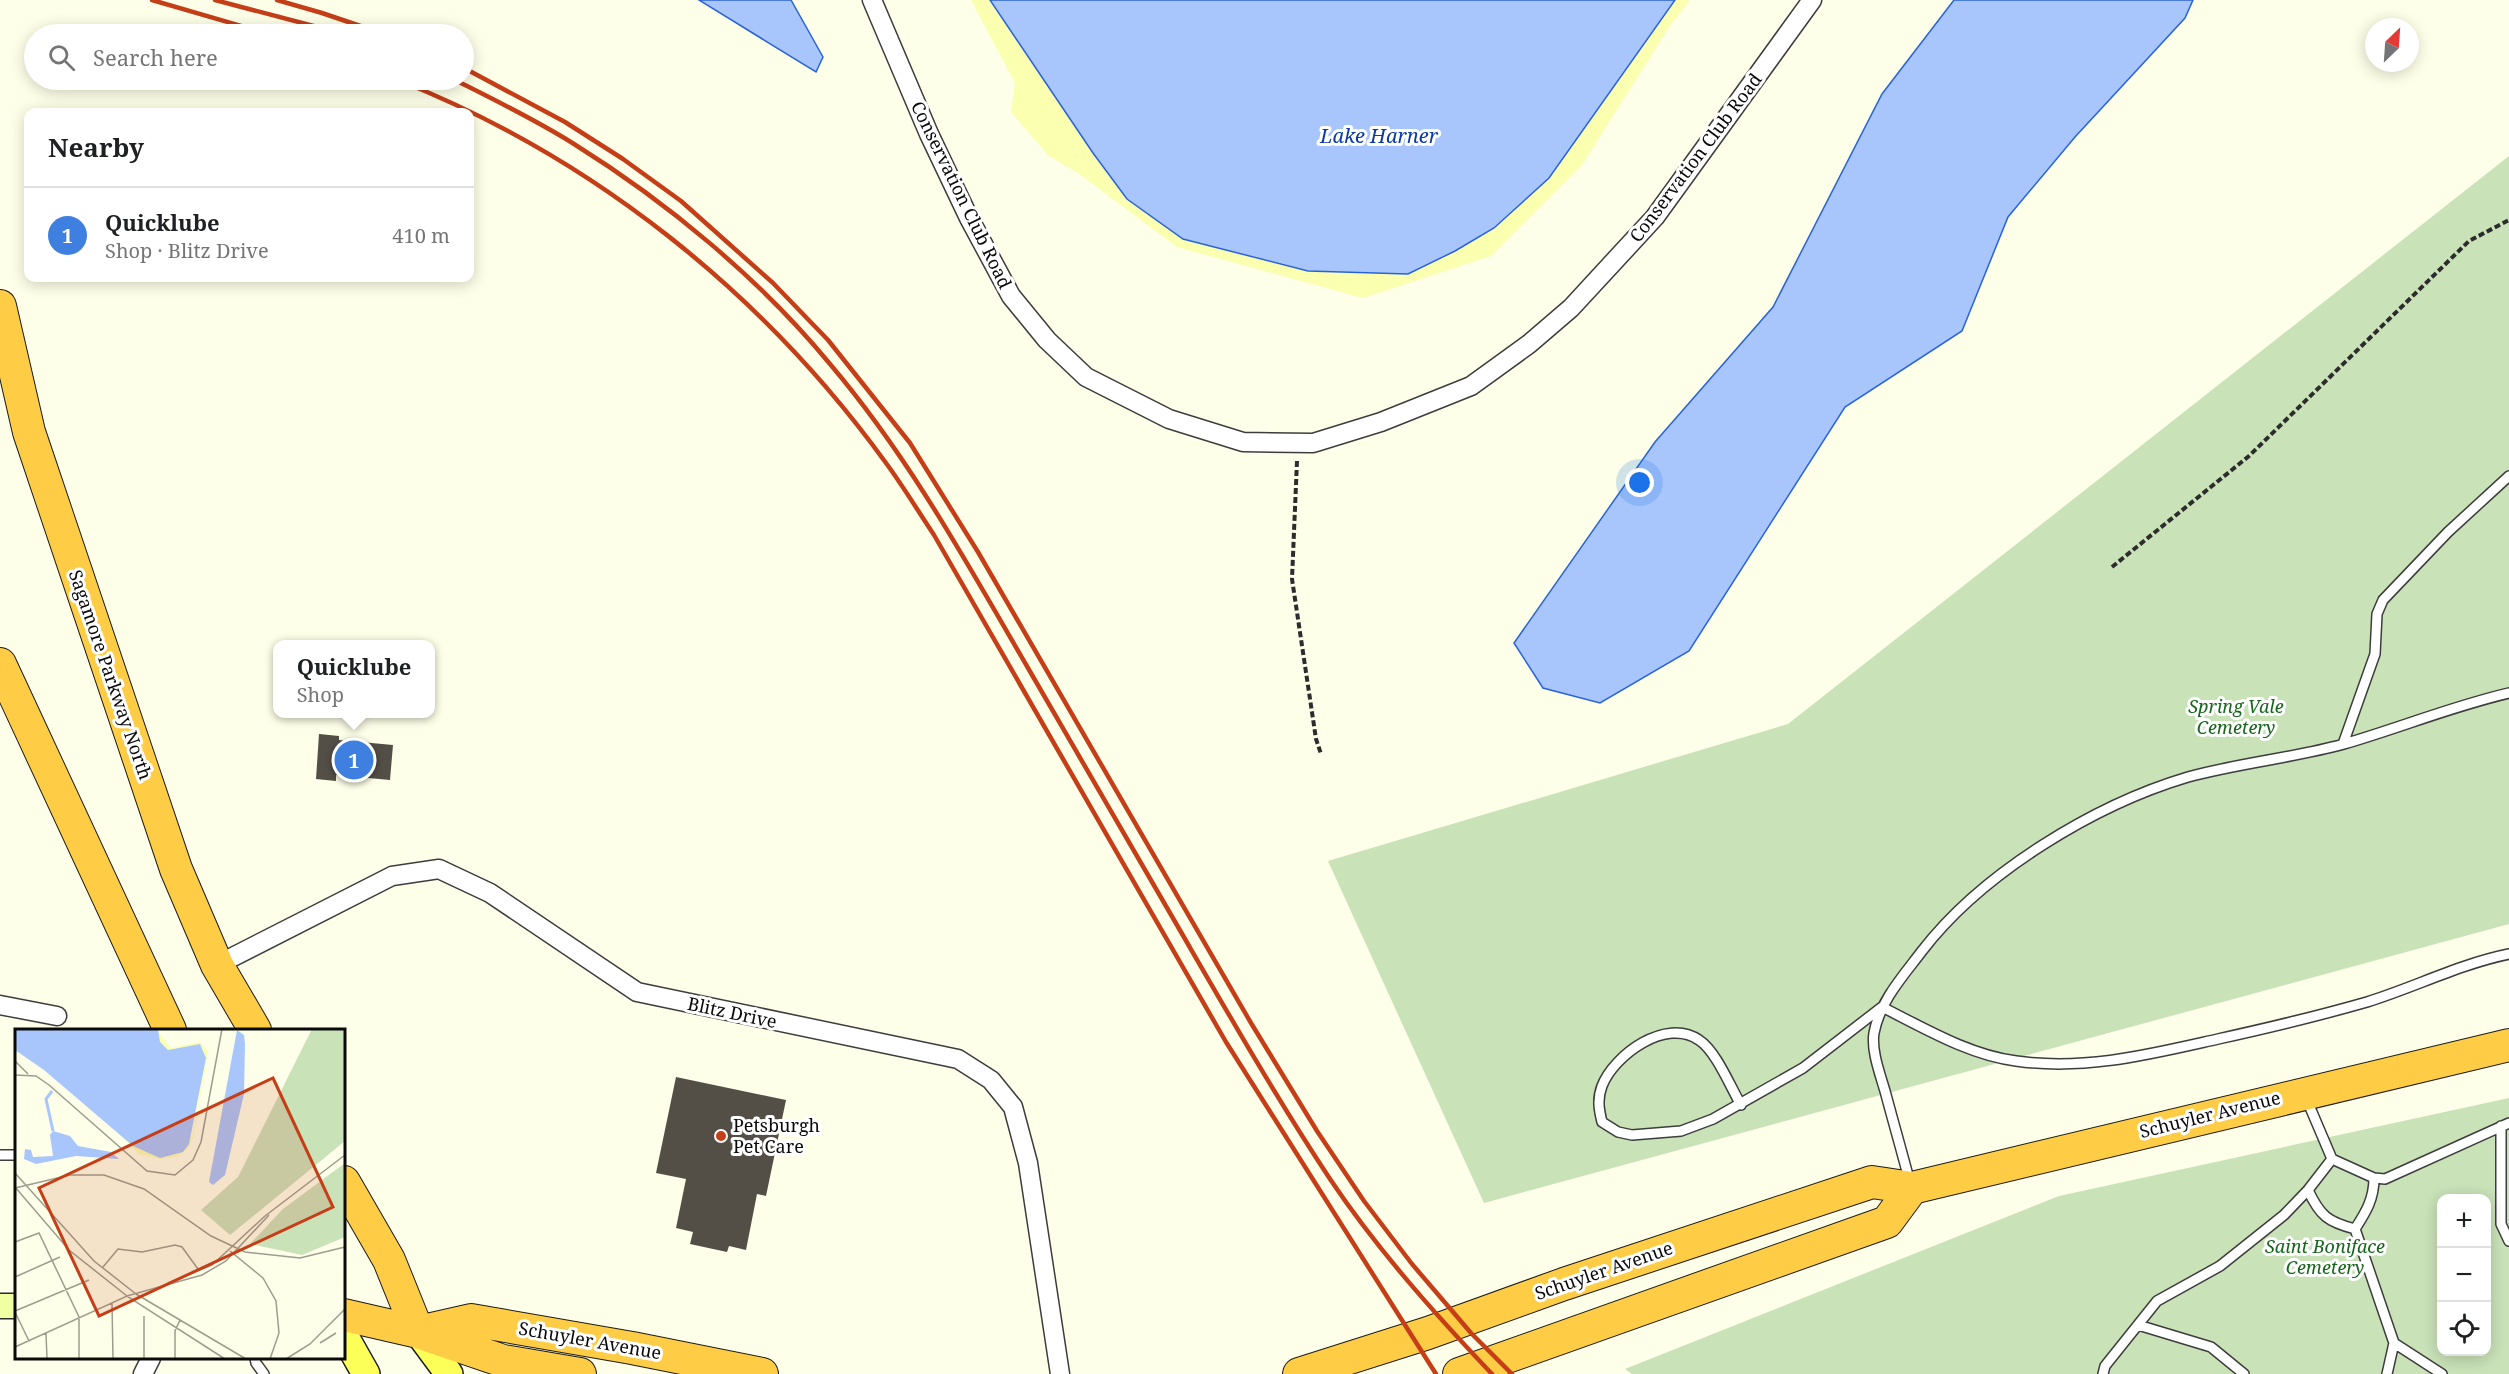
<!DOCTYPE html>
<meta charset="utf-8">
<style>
body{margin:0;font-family:"Noto Serif",serif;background:#f2f2f2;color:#202124}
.controls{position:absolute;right:18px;bottom:18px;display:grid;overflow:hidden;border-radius:12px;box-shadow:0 3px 15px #0003}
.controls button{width:54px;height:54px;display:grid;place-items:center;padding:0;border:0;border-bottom:2px solid #e0e0e0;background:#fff;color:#202124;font:30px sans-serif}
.compass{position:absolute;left:2365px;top:18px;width:54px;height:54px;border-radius:50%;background:#fff;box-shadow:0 3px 15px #0003;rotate:25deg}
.you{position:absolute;left:1640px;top:483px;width:21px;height:21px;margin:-15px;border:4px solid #fff;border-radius:50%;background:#1a73e8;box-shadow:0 0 0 9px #1a73e833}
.badge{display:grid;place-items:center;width:39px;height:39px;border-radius:50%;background:#db2777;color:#fff;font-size:20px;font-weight:700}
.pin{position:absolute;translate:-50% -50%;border:3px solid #fff;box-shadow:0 2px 6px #0006}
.popup{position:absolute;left:273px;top:640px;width:162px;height:78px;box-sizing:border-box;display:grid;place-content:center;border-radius:12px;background:#fff;filter:drop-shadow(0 2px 4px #0005);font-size:20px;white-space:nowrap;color:#757577}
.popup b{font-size:22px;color:#202124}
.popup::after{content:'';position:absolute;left:50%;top:100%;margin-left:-12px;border:12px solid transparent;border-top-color:#fff}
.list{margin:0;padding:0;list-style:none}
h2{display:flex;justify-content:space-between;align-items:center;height:78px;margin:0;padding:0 24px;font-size:26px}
h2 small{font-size:20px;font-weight:400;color:#757577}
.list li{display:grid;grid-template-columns:39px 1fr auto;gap:18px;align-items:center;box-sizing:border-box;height:96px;padding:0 24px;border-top:2px solid #e0e0e0}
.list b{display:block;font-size:22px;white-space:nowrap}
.list p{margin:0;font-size:20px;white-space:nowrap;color:#757577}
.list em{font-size:20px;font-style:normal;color:#757577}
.icon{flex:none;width:33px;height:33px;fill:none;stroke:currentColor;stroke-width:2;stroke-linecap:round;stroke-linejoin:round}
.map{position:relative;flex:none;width:2509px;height:1374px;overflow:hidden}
.search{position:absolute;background:#fff;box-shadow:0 3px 15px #0003;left:24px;top:24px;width:450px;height:66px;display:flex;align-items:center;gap:15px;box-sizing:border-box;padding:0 21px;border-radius:33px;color:#757577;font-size:22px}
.panel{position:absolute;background:#fff;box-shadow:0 3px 15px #0003;left:24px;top:108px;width:450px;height:174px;border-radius:12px}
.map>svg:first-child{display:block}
.sand{fill:#fbffb0}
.cemetery{fill:#c9e2b8;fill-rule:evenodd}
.water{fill:#a8c6fb;stroke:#2963d8;stroke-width:1.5}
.building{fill:#544f46}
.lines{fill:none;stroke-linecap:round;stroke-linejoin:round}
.lane-casing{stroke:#3d3d3d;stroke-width:12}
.street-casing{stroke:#3d3d3d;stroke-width:21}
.secondary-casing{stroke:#2c2c2c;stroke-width:27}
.primary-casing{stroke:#1b1b1b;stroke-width:30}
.highway-casing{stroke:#1b1b1b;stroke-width:34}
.path{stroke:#2c2c2c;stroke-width:4;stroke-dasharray:6 3;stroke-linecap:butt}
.lane{stroke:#fff;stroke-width:9}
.street{stroke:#fff;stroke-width:18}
.secondary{stroke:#f1ffa3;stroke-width:24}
.primary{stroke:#fbff58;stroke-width:27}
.highway{stroke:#ffcc46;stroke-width:32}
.rail{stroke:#c53e18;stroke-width:4.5}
.poi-dot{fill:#c53e18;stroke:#fff;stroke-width:2}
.labels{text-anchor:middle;stroke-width:6;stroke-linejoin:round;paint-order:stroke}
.street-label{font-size:18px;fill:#0a0a0a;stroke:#fff}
.park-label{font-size:18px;font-style:italic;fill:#17661b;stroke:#fff}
.poi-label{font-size:18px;fill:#0a0a0a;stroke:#fff;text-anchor:start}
.water-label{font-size:20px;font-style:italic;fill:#0b39a5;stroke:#fff}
.inset-river{fill:none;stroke:#a8c6fb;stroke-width:3}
.inset-road{fill:none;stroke:#9c9d8f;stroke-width:1.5}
.view{fill:#c53e18;fill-opacity:0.15;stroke:#c53e18;stroke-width:3}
.inset-edge{fill:none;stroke:#0a0a0a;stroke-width:3}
</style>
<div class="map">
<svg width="2509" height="1374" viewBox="0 0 2509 1374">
<rect width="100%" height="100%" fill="#fdffe8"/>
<path class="sand" d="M 971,0 L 990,0 L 1000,16 L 1183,239 L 1308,271 L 1494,228 L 1549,178 L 1675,0 L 1690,0 L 1671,24 L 1582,165 L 1491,256 L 1363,298 L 1177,247 L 1078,173 L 1049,156 L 1011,112 L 1015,83 Z"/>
<path class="cemetery" d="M 2509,156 L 2509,924 L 1484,1203 L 1328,861 L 1788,724 Z
M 2509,1098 L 2509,1374 L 1632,1374 L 1625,1369 L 2059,1196 ZM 2442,1198 L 2486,1198 L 2486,1352 L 2442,1352 Z"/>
<path class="water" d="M 699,0 L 791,0 L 823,57 L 816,72 Z
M 990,0 L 1675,0 L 1549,178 L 1494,228 L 1455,251 L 1408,274 L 1308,271 L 1183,239 L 1127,199 L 1093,153 Z
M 1954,0 L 2193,0 L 2185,18 L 2075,137 L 2008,217 L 1962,331 L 1845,407 L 1689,651 L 1600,703 L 1543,688 L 1514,643 L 1655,442 L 1773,307 L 1882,94 Z"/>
<path class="building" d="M 319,734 L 339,736 L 339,740 L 393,745 L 390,780 L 336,775 L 336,781 L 316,779 Z
M 676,1077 L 786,1100 L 766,1196 L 757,1194 L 746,1250 L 729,1246 L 727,1252 L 690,1244 L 693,1232 L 676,1228 L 686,1179 L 656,1173 Z"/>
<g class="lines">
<g class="lane-casing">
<path id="lane" d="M 2343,744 L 2375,654 L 2377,614 L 2383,600 L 2448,532 L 2509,476
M 2306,1098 L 2332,1159 L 2374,1178 L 2385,1179 L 2509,1123
M 1741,1105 C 1730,1086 1716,1051 1699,1040 C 1666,1017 1614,1055 1602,1086 C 1597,1099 1599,1110 1602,1122 L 1618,1132 L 1632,1135 L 1681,1131 L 1713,1119 L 1803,1068 L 1882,1007 C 1924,1028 1969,1055 2016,1061 C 2085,1071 2151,1054 2218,1039 C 2268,1028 2318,1016 2367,1002 C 2415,987 2460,964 2509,954
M 2501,1126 L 2501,1224 L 2509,1241
M 0,1155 L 16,1155
M 1910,1183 C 1902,1152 1893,1121 1885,1091 C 1880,1074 1871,1050 1874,1033 C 1880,1001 1903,976 1922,951 C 1982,873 2094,805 2188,777 C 2239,763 2293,758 2344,744 C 2399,728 2453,706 2509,693
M 2308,1190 C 2320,1216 2328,1222 2355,1229 C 2366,1212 2374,1199 2374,1178
M 2355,1229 L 2394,1343 L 2387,1374
M 2138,1325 L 2211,1347 L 2244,1374
M 2394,1343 L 2442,1374
M 255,1358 L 256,1363 L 264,1374
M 2103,1374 L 2105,1366 L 2157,1301 L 2220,1266 L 2284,1215 L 2308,1190 L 2332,1159"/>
</g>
<g class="street-casing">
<path id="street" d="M 872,0 L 929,134 L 969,218 L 1011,296 L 1047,340 L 1086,377 L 1169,419 L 1243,442 L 1313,443 L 1381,422 L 1471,386 L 1529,344 L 1571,308 L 1655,217 L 1812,0
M 217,965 L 392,876 L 439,869 L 490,893 L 637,992 L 958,1059 L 991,1080 L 1013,1107 L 1028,1163 L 1060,1374
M 0,1005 L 57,1016
M 143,1374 L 151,1358"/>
</g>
<g class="secondary-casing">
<path id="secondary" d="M 0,1306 L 16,1306"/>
</g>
<g class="primary-casing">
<path id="primary" d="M 418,1332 L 449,1374
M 344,1335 L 366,1374"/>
</g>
<g class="highway-casing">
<path id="highway" d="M 0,306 L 29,432 L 176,869 L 217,965 L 255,1030
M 0,664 L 170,1030
M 344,1182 L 389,1260 L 418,1332
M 344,1315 L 418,1332 L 503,1361 L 580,1374
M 418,1332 L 471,1320 L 632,1348 L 762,1374
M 1299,1374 L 1428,1333 L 1564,1284 L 1872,1182 L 1912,1188 L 2509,1045
M 1459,1374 L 1887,1222 L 1912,1188"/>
</g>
<path class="path" d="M 1297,461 L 1292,579 L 1316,739 L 1321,754
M 2112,567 L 2249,456 L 2469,241 L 2509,220"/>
<use href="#lane" class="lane"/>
<use href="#street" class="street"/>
<use href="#secondary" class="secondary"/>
<use href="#primary" class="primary"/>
<use href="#highway" class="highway"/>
<path class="rail" d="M 152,0 L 269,34
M 215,0 L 344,34
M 277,0 L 322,13 L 384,34
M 464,68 L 565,122 L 623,159 L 681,201 L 773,283 L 828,340 L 910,443 L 978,552 L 1251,1023 L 1317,1131 L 1364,1201 L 1412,1264 L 1471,1333 L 1512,1374
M 398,80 C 593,157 763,293 886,463 C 903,486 918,511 934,535 L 1226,1042 L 1436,1374
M 455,80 C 495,100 536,120 574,144 C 667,202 760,279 830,364 C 909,457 967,563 1028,668 C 1079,756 1130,844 1181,932 C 1229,1015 1277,1099 1330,1179 C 1377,1249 1434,1313 1492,1374"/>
</g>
<circle class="poi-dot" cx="721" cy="1136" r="6"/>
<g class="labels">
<g class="street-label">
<text transform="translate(1696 158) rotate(-53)" y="6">Conservation Club Road</text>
<text transform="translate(961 195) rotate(64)" y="6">Conservation Club Road</text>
<text transform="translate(110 675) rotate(71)" y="6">Sagamore Parkway North</text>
<text transform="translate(732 1013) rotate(12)" y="6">Blitz Drive</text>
<text transform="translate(2210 1115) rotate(-14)" y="6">Schuyler Avenue</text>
<text transform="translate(1604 1271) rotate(-19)" y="6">Schuyler Avenue</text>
<text transform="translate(590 1341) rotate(10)" y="6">Schuyler Avenue</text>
</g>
<g class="park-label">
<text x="2236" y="713">Spring Vale<tspan x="2236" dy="21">Cemetery</tspan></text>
<text x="2325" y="1253">Saint Boniface<tspan x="2325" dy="21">Cemetery</tspan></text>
</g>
<g class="poi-label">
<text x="733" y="1132">Petsburgh<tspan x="733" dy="21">Pet Care</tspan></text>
</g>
<g class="water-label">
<text x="1379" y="143">Lake Harner</text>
</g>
</g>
<g transform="translate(15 1029)">
<rect width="330" height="330" fill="#fdffe8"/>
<path d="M 143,2 L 155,19 L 185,13 L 193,23 L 179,105 L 175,117 L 164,127 L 145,130 L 124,125 L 107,108 L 145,129 L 168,123 L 177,108 L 191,29 L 185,15 L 153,21 L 145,13 Z" fill="#fbffb0"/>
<path d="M 297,0 L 330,0 L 330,112 L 215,206 L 186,181 L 223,148 ZM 330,134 L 330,208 L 287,226 L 235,215 L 268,180 Z" fill="#c9e2b8"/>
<path d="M 0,0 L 143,0 L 145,13 L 153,21 L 185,15 L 191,29 L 174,115 L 168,123 L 145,129 L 118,117 L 29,41 L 0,21 ZM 222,1 L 229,6 L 230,15 L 229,65 L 210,146 L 198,156 L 194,153 ZM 38,102 L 55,107 L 63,117 L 96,123 L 104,130 L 61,127 L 21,135 L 9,130 L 10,120 L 16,121 L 18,128 L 38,127 L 35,106 Z" fill="#a8c6fb"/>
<path class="inset-river" d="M 37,62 L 31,70 L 38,102"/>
<path class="inset-road" d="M 0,32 L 13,45M 0,46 L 21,47 L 34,56 L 132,142 L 160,146 L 178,131 L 186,113 L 207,0M 0,144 L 79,232 L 121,265M 0,158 L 54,221 L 112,267 L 187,246 L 211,232 L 254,186M 0,159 L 55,146 L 89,146 L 129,160 L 196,207 L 230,223 L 285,229 L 330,218M 0,213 L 24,204 L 64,288 L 64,330M 215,222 L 248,249 L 261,272 L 264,304 L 255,330M 88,238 L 103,220 L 127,223 L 160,216 L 167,218 L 183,240M 0,248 L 45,228M 153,254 L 197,236 L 250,187 L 330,126M 121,265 L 231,330M 97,274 L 98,330M 0,282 L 74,251M 0,283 L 14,312M 31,304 L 32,330M 305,314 L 321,304M 0,318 L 112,267 L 210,330M 129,330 L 129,287M 160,330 L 160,302 L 165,291M 271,330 L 295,315 L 330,280"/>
<path class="view" d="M 258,49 L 318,178 L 84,287 L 24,159 Z"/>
<rect width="330" height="330" class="inset-edge"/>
</g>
</svg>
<div class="controls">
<button>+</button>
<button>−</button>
<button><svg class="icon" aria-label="locate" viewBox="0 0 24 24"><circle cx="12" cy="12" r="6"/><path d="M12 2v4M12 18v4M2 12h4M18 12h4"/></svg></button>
</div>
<svg class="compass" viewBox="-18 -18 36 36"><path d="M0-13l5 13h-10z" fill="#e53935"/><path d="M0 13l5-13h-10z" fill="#757577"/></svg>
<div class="you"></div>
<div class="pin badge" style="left:354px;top:760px;background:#3f7fe0">1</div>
<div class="popup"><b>Quicklube</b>Shop</div>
<div class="search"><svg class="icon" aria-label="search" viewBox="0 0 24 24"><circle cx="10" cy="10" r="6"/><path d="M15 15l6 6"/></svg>Search here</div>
<section class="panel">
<h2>Nearby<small></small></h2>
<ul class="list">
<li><span class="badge" style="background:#3f7fe0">1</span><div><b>Quicklube</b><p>Shop · Blitz Drive</p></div><em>410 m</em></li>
</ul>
</section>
</div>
